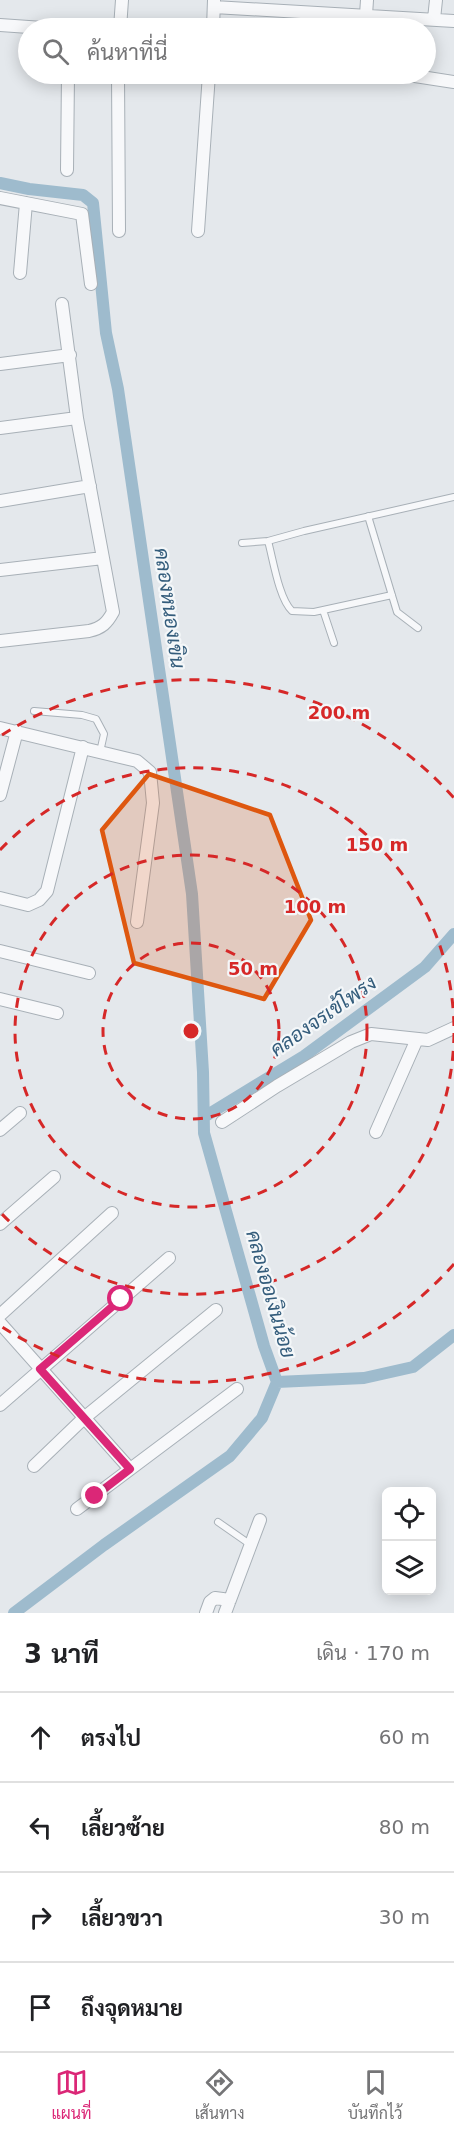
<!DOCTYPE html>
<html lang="th">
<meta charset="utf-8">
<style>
body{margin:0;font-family:"DejaVu Sans",Sarabun,sans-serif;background:#f6f6f6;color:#202124}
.controls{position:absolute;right:18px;bottom:18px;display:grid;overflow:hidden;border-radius:9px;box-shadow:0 3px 15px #0003}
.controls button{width:54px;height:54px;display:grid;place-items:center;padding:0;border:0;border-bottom:2px solid #e0e0e0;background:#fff;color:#202124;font:30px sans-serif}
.stop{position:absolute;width:18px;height:18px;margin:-14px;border:4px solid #db2777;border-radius:50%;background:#fff}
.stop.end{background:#db2777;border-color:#fff;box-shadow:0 2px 6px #0008}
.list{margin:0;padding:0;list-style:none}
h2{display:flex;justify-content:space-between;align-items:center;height:78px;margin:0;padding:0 24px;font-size:26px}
h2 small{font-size:20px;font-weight:400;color:#757577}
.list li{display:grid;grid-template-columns:39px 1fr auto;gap:18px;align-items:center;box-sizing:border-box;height:90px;padding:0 24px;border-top:2px solid #e0e0e0}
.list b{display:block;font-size:22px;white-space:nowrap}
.list em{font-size:20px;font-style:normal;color:#757577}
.icon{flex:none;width:33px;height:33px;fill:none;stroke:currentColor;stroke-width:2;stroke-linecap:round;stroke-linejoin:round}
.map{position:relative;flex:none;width:454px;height:1613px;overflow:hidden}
.search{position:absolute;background:#fff;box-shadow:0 3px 15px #0003;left:18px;right:18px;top:18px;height:66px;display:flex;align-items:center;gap:15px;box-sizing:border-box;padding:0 21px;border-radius:33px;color:#757577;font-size:22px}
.sheet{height:438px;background:#fff}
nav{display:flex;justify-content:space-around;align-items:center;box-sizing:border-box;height:84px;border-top:2px solid #e0e0e0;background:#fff;font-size:16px;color:#757577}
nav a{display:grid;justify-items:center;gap:3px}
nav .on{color:#db2777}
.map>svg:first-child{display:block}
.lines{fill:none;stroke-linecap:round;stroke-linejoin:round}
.canal{stroke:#9ebbcd;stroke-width:12}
.lane-casing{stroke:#a8b0b7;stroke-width:8}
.street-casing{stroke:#a8b0b7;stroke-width:14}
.lane{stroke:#f7f8fa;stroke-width:6}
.street{stroke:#f7f8fa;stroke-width:12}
.route{stroke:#db2777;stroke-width:8}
.marked{fill:#de570f;fill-opacity:0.2;stroke:#de570f;stroke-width:4.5;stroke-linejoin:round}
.ring{fill:none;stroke:#d62828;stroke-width:3;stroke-dasharray:10 8}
.labels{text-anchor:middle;stroke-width:4.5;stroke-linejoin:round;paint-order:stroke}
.water-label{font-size:20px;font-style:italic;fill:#335c7b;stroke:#f4f7f9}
.centre{fill:#d62828;stroke:#f4f7f9;stroke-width:3}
.ring-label{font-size:18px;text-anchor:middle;font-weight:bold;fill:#d62828;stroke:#f4f7f9;stroke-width:4.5;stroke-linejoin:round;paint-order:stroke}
</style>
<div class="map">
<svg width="454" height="1613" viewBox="0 0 454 1613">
<rect width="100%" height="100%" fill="#e4e8ec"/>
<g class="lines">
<path class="canal" d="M 0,183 L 29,189 L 83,195 L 93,203 L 106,333 L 118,389 L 192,894 L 203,1072 L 204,1133 L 264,1346 L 277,1382 L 262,1418 L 230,1456 L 104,1545 L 14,1613
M 204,1117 L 304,1056 L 425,967 L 454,934
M 277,1382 L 364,1378 L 413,1367 L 454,1335"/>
<g class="lane-casing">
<path id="lane" d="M 368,516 L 397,612 L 418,628
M 268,541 C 273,559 279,599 292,611 L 314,612 L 392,595
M 242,543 L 268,541 L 304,531 L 454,497
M 323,610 L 334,643
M 34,711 L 82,715 L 96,719 L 104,734 L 100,752
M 218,1522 L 251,1545"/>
</g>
<g class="street-casing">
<path id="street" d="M 214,7 L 454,21
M 366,15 L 367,0
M 434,19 L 436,0
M 0,25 L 43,28
M 120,28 L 122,0
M 213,28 L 214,0
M 118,74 L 119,231
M 402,74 L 454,82
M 67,170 L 68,74
M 0,198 L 82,214 L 91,284
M 198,231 L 209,74
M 20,273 L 26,203
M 0,364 L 70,355
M 0,428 L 77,418
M 0,501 L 90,486
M 0,570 L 103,558
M 0,641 L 89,631 C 102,628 107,623 113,612 L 77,418 L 62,304
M 0,728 L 137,761 L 150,772 L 153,803 L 137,922
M 0,795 L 17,731
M 0,898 L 28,905 L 39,900 L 47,891 L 83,747
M 0,951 L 89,973
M 0,999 L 57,1013
M 222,1122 L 277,1086 L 351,1042 L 371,1034 L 428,1040 L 454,1028
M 0,1130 L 20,1113
M 376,1132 L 417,1039
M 0,1224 L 54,1177
M 0,1315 L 112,1213
M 0,1323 L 130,1469
M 0,1405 L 169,1258
M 34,1466 L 84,1418 L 216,1310
M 77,1509 L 237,1389
M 206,1613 L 210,1602 L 215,1598 L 230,1600
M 225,1613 L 260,1520"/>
</g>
<use href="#lane" class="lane"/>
<use href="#street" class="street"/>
</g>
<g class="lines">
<path class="route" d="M 95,1496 L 130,1469 L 40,1369 L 121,1299"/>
</g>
<path class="marked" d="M 149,774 L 270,815 L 311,920 L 264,999 L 134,963 L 102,830 Z"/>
<g class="ring">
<circle cx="191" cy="1031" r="88"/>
<circle cx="191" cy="1031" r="176"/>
<path d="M454 1033A263 263 0 0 1 0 1212M0 850A263 263 0 0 1 454 1029"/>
<path d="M454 1264A351 351 0 0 1 2 1327M2 735A351 351 0 0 1 454 798"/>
</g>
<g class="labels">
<g class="water-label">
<text transform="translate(170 608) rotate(82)" y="7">คลองหนองเขิน</text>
<text transform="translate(323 1016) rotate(-35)" y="7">คลองจรเข้โพรง</text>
<text transform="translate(271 1294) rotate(74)" y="7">คลองออเงินน้อย</text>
</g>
</g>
<circle cx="191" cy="1031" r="9" class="centre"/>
<g class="ring-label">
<text x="339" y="719">200 m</text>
<text x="377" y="851">150 m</text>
<text x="315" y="913">100 m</text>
<text x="253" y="975">50 m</text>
</g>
</svg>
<div class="controls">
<button><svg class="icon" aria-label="locate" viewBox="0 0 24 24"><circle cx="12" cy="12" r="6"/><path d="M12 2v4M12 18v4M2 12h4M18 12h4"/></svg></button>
<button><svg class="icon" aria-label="layers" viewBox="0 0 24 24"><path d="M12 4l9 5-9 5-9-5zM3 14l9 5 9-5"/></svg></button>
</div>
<div class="stop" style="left:121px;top:1299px"></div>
<div class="stop end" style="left:95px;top:1496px"></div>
<div class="search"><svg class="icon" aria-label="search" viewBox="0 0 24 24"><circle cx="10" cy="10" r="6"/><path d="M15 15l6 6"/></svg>ค้นหาที่นี่</div>
</div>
<section class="sheet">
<h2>3 นาที<small>เดิน · 170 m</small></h2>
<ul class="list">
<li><svg class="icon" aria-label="ahead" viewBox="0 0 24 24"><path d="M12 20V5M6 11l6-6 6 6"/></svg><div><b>ตรงไป</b></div><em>60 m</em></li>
<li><svg class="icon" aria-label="left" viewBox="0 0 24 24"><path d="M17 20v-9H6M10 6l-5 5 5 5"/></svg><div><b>เลี้ยวซ้าย</b></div><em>80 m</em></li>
<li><svg class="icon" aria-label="right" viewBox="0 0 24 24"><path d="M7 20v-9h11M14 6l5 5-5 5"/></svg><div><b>เลี้ยวขวา</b></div><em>30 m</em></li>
<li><svg class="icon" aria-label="arrive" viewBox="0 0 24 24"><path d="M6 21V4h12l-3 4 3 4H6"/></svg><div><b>ถึงจุดหมาย</b></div></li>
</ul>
</section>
<nav>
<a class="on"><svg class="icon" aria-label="map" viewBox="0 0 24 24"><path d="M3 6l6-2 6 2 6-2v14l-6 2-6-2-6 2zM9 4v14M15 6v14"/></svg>แผนที่</a>
<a><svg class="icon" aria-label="directions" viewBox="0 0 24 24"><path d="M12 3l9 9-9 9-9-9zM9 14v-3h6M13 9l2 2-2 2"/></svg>เส้นทาง</a>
<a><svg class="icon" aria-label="saved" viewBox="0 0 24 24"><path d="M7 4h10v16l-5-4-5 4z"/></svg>บันทึกไว้</a>
</nav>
